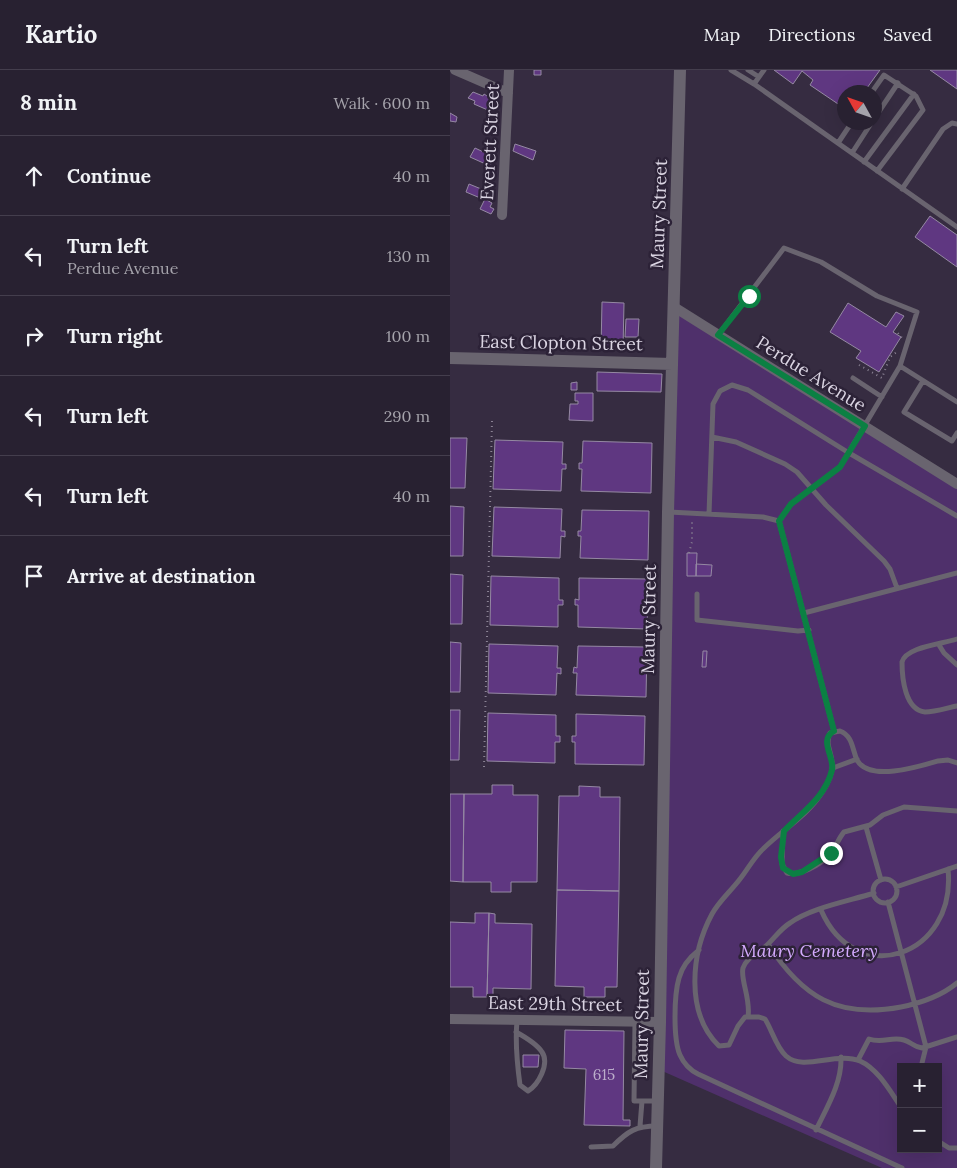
<!DOCTYPE html>
<meta charset="utf-8">
<style>
body{margin:0;font-family:Lora,serif;background:#302939;color:#f1f3f6}
.controls{position:absolute;right:15px;bottom:15px;display:grid;overflow:hidden;border-radius:0px;box-shadow:0 5px 20px #0002}
.controls button{width:45px;height:45px;display:grid;place-items:center;padding:0;border:0;border-bottom:1px solid #443e4d;background:#282131;color:#f1f3f6;font:25px sans-serif}
.compass{position:absolute;left:387px;top:15px;width:45px;height:45px;border-radius:50%;background:#282131;box-shadow:0 5px 20px #0002;rotate:310deg}
.stop{position:absolute;width:15px;height:15px;margin:-11px;border:4px solid #0b8043;border-radius:50%;background:#fff}
.stop.end{background:#0b8043;border-color:#fff;box-shadow:0 1px 5px #0008}
.list{margin:0;padding:0;list-style:none}
h2{display:flex;justify-content:space-between;align-items:center;height:65px;margin:0;padding:0 20px;font-size:21px}
h2 small{font-size:16px;font-weight:400;color:#a5a3ab}
.list li{display:grid;grid-template-columns:32px 1fr auto;gap:15px;align-items:center;box-sizing:border-box;height:80px;padding:0 20px;border-top:1px solid #443e4d}
.list b{display:block;font-size:19px;white-space:nowrap}
.list p{margin:0;font-size:16px;white-space:nowrap;color:#a5a3ab}
.list em{font-size:16px;font-style:normal;color:#a5a3ab}
.icon{flex:none;width:28px;height:28px;fill:none;stroke:currentColor;stroke-width:2;stroke-linecap:round;stroke-linejoin:round}
.map{position:relative;flex:none;width:507px;height:1098px;overflow:hidden}
header{display:flex;align-items:center;gap:30px;box-sizing:border-box;height:70px;padding:0 25px;background:#282131;border-bottom:1px solid #443e4d}
header strong{font-size:24px}
nav{display:flex;gap:28px;margin-inline-start:auto;font-size:18px}
main{display:flex}
aside{flex:1;background:#282131}
.map>svg:first-child{display:block}
.green{fill:#4f306b;fill-rule:evenodd}
.building{fill:#5f3781;stroke:#9589a3}
.lines{fill:none;stroke-linecap:round;stroke-linejoin:round}
.path{stroke:#8a8293;stroke-width:2;stroke-dasharray:1 4;stroke-linecap:butt}
.service{stroke:#69646f;stroke-width:5}
.minor{stroke:#69646f;stroke-width:10}
.tertiary{stroke:#69646f;stroke-width:12}
.route{stroke:#0b8043;stroke-width:6}
.labels{text-anchor:middle;stroke-width:5;stroke-linejoin:round;paint-order:stroke}
.number-label{font-size:15px;fill:#bbadca}
.street-label{font-size:18px;fill:#dad4e2;stroke:#2c2237}
.park-label{font-size:18px;font-style:italic;fill:#d4abfe;stroke:#2c2237}
</style>
<header>
<strong>Kartio</strong>
<nav><a>Map</a><a>Directions</a><a>Saved</a></nav>
</header>
<main>
<aside>
<h2>8 min<small>Walk · 600 m</small></h2>
<ul class="list">
<li><svg class="icon" aria-label="ahead" viewBox="0 0 24 24"><path d="M12 20V5M6 11l6-6 6 6"/></svg><div><b>Continue</b></div><em>40 m</em></li>
<li><svg class="icon" aria-label="left" viewBox="0 0 24 24"><path d="M17 20v-9H6M10 6l-5 5 5 5"/></svg><div><b>Turn left</b><p>Perdue Avenue</p></div><em>130 m</em></li>
<li><svg class="icon" aria-label="right" viewBox="0 0 24 24"><path d="M7 20v-9h11M14 6l5 5-5 5"/></svg><div><b>Turn right</b></div><em>100 m</em></li>
<li><svg class="icon" aria-label="left" viewBox="0 0 24 24"><path d="M17 20v-9H6M10 6l-5 5 5 5"/></svg><div><b>Turn left</b></div><em>290 m</em></li>
<li><svg class="icon" aria-label="left" viewBox="0 0 24 24"><path d="M17 20v-9H6M10 6l-5 5 5 5"/></svg><div><b>Turn left</b></div><em>40 m</em></li>
<li><svg class="icon" aria-label="arrive" viewBox="0 0 24 24"><path d="M6 21V4h12l-3 4 3 4H6"/></svg><div><b>Arrive at destination</b></div></li>
</ul>
</aside>
<div class="map">
<svg width="507" height="1098" viewBox="0 0 507 1098">
<rect width="100%" height="100%" fill="#362c41"/>
<path class="green" d="M 224,233 L 507,413 L 507,1098 L 432,1098 L 210,1000 ZM 451,997 L 488,997 L 488,1079 L 451,1079 Z"/>
<path class="building" d="M 84,0 L 91,0 L 91,5 L 84,5 Z
M 324,0 L 430,0 L 414,22 L 394,22 L 394,38 L 360,15 L 363,10 L 352,1 L 343,14 Z
M 480,0 L 507,0 L 507,19 Z
M 23,22 L 33,26 L 34,24 L 45,31 L 40,41 L 24,34 L 25,31 L 18,28 Z
M 0,43 L 7,47 L 6,52 L 0,51 Z
M 65,74 L 86,81 L 83,90 L 63,81 Z
M 25,78 L 44,87 L 40,96 L 20,87 Z
M 19,114 L 41,123 L 39,128 L 35,130 L 16,122 Z
M 35,129 L 42,133 L 40,137 L 44,139 L 41,144 L 30,139 Z
M 480,146 L 507,165 L 507,197 L 465,167 Z
M 152,232 L 174,233 L 173,279 L 151,279 Z
M 398,233 L 436,257 L 446,242 L 454,246 L 443,262 L 451,267 L 429,302 L 406,288 L 411,281 L 380,262 Z
M 176,249 L 189,249 L 188,267 L 175,267 Z
M 147,302 L 212,304 L 211,322 L 147,321 Z
M 127,312 L 127,320 L 121,320 L 121,313 Z
M 125,323 L 143,323 L 143,351 L 119,350 L 120,334 L 128,334 L 128,331 L 125,331 Z
M 0,368 L 17,368 L 15,418 L 0,418 Z
M 45,370 L 113,372 L 112,394 L 116,394 L 116,399 L 112,399 L 111,421 L 43,419 Z
M 133,371 L 202,373 L 201,423 L 131,421 L 132,399 L 129,399 L 129,393 L 132,393 Z
M 0,436 L 14,437 L 13,486 L 0,486 Z
M 44,437 L 112,439 L 111,461 L 115,461 L 115,467 L 111,466 L 110,488 L 42,486 Z
M 132,440 L 199,441 L 198,490 L 130,488 L 131,466 L 128,466 L 128,461 L 131,461 Z
M 237,483 L 247,483 L 246,506 L 237,506 Z
M 246,494 L 262,495 L 261,506 L 246,506 Z
M 0,504 L 13,505 L 12,554 L 0,554 Z
M 41,506 L 109,508 L 109,530 L 113,530 L 113,535 L 108,535 L 108,557 L 40,555 Z
M 129,508 L 198,509 L 197,559 L 128,557 L 128,535 L 125,535 L 125,529 L 129,530 Z
M 0,572 L 11,573 L 10,622 L 0,622 Z
M 39,574 L 108,576 L 107,598 L 111,598 L 111,604 L 107,603 L 106,625 L 38,623 Z
M 128,576 L 197,577 L 196,627 L 126,625 L 127,603 L 123,603 L 124,597 L 127,598 Z
M 253,581 L 257,581 L 256,597 L 252,597 Z
M 0,640 L 10,640 L 9,690 L 0,690 Z
M 38,643 L 106,645 L 106,666 L 110,666 L 110,672 L 105,672 L 105,693 L 37,691 Z
M 126,644 L 195,646 L 194,695 L 125,694 L 125,672 L 122,672 L 122,666 L 126,666 Z
M 42,715 L 63,715 L 63,725 L 88,725 L 87,812 L 61,812 L 61,822 L 41,822 L 41,812 L 13,812 L 14,724 L 42,724 Z
M 129,716 L 150,717 L 150,727 L 170,727 L 169,821 L 107,820 L 109,726 L 129,726 Z
M 0,724 L 14,724 L 13,812 L 0,811 Z
M 107,820 L 169,821 L 167,917 L 155,917 L 155,927 L 134,927 L 134,917 L 105,916 Z
M 25,843 L 39,843 L 37,927 L 23,927 L 23,917 L 0,917 L 0,852 L 25,853 Z
M 39,843 L 45,844 L 45,853 L 82,854 L 81,919 L 43,918 L 43,928 L 37,927 Z
M 115,960 L 174,961 L 173,1050 L 180,1050 L 180,1056 L 134,1055 L 136,999 L 114,998 Z
M 73,985 L 89,985 L 88,997 L 73,997 Z"/>
<g class="lines">
<path class="path" d="M 448,263 L 452,268
M 409,295 L 432,308 L 440,287 L 448,281
M 239,483 L 242,472 L 242,449
M 34,697 L 42,351"/>
<path class="service" d="M 281,0 L 304,14 L 314,0
M 298,0 L 309,7
M 304,14 L 507,157
M 422,22 L 434,5 L 466,26 L 473,40 L 427,101
M 424,49 L 448,13
M 388,73 L 402,52
M 402,83 L 422,52
M 414,92 L 464,24
M 452,119 L 493,59 L 502,53 L 507,54
M 269,264 L 334,178 L 371,192 L 427,226 L 467,242 L 450,296
M 403,308 L 432,327
M 473,311 L 454,342 L 502,371 L 507,363
M 262,367 L 286,372 L 335,394 L 347,402 L 376,435 L 434,491 L 440,499 L 447,518
M 219,442 L 313,447 L 329,451
M 259,444 L 263,334 L 270,321 L 282,315 L 298,320 L 399,383 L 507,446
M 247,524 L 247,550 L 348,561 L 359,560
M 354,543 L 507,503
M 507,569 C 492,574 456,577 452,592 C 452,608 455,640 475,642 C 485,642 497,638 507,636
M 489,575 L 494,583 L 507,595
M 384,661 L 329,451 L 341,434 L 390,397 L 450,296 L 507,332
M 383,698 L 407,689
M 416,757 L 431,810
M 333,761 L 332,794 L 337,803 C 349,806 371,795 379,785 C 386,778 388,769 394,762 L 420,755 L 433,745 L 454,737 L 507,741
M423 821a12 12 0 1 1 24 0a12 12 0 1 1-24 0Z
M 446,817 L 507,796
M 438,832 L 476,977 L 471,997
M 371,840 C 406,921 507,886 498,799
M 318,874 C 352,927 388,949 451,937 C 471,933 490,927 507,913
M 249,880 C 240,887 232,897 229,908 C 224,925 223,969 230,985 C 234,994 240,1000 248,1004 L 452,1098
M 298,947 C 301,929 290,909 293,898 C 297,887 307,884 315,877 C 324,869 330,859 340,853 C 360,838 399,831 424,823
M 185,952 L 184,1031 L 208,1031
M 66,962 C 75,967 87,974 92,982 C 100,994 88,1015 78,1021 L 70,1015 C 67,993 65,972 67,951
M 408,990 L 419,969 C 433,974 441,966 454,970 C 461,972 464,977 472,978 L 507,967
M 451,1037 C 440,1021 428,999 410,991 C 386,981 354,1002 336,986 C 326,977 322,960 315,949 L 309,947 L 295,947 L 288,956 L 279,975 L 269,976 C 235,943 241,883 262,844 C 269,831 281,821 290,809 C 298,799 304,787 313,779 C 332,760 357,746 371,724 C 377,715 384,703 382,692 C 381,680 375,675 380,663 L 390,661 C 403,666 402,679 407,690 C 419,712 468,697 488,691 L 498,690 L 507,693
M 190,1056 L 192,1031
M 366,1060 C 377,1037 392,1013 391,987
M 488,1071 L 499,1078 L 507,1078
M 141,1077 L 163,1076 C 178,1061 186,1056 207,1056"/>
<path class="minor" d="M 5,0 L 58,23
M 52,145 L 59,0
M 224,237 L 507,414
M 0,949 L 210,952"/>
<path class="tertiary" d="M 0,288 L 222,294
M 206,1098 L 210,952 L 218,442 L 230,0"/>
</g>
<g class="lines">
<path class="route" d="M 299,226 L 268,265 L 415,356 L 390,397 L 341,434 L 329,451 L 384,661 C 368,670 385,687 382,700 C 375,728 352,742 334,761 L 331,787 L 333,798 L 343,804 L 352,802 L 381,783"/>
</g>
<g class="labels">
<g class="number-label">
<text x="154" y="1010">615</text>
</g>
<g class="street-label">
<text transform="translate(40 72) rotate(-87)" y="6">Everett Street</text>
<text transform="translate(209 144) rotate(-88)" y="6">Maury Street</text>
<text transform="translate(111 273) rotate(1)" y="6">East Clopton Street</text>
<text transform="translate(361 304) rotate(32)" y="6">Perdue Avenue</text>
<text transform="translate(199 549) rotate(-89)" y="6">Maury Street</text>
<text transform="translate(105 934) rotate(1)" y="6">East 29th Street</text>
<text transform="translate(192 954) rotate(-89)" y="6">Maury Street</text>
</g>
<g class="park-label">
<text x="359" y="887">Maury Cemetery</text>
</g>
</g>
</svg>
<div class="controls">
<button>+</button>
<button>−</button>
</div>
<svg class="compass" viewBox="-18 -18 36 36"><path d="M0-13l5 13h-10z" fill="#e53935"/><path d="M0 13l5-13h-10z" fill="#a5a3ab"/></svg>
<div class="stop" style="left:299px;top:226px"></div>
<div class="stop end" style="left:381px;top:783px"></div>
</div>
</main>
